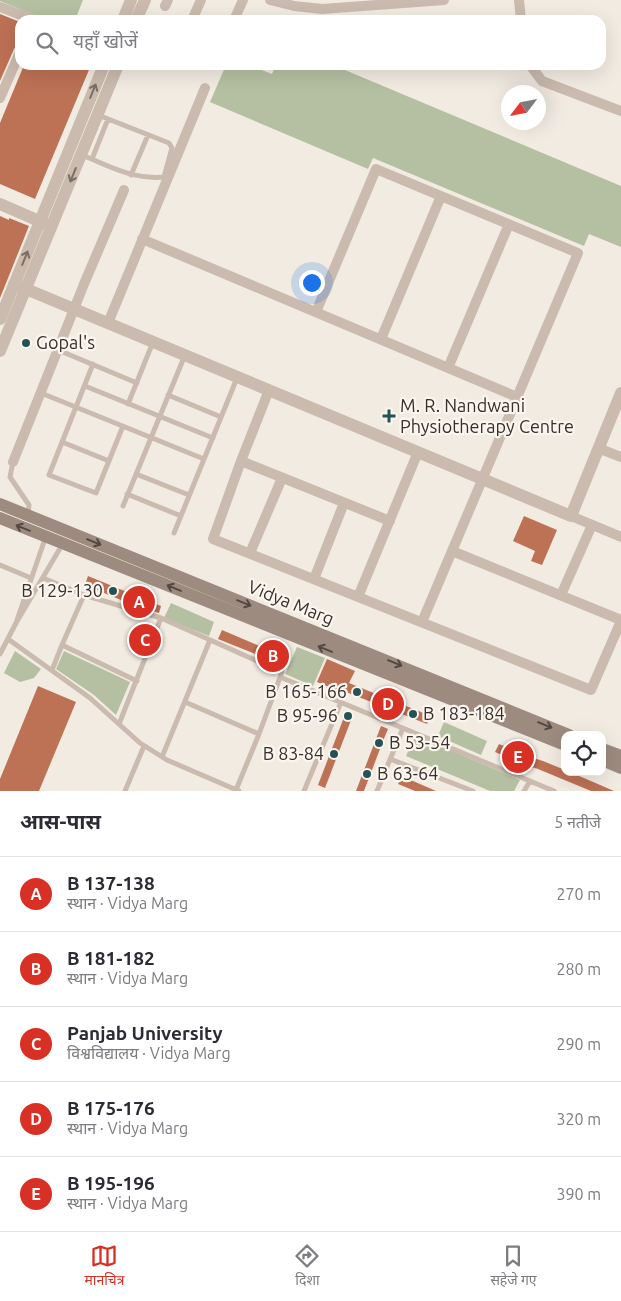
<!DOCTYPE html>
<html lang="hi">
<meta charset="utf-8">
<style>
body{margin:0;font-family:Ubuntu,"Noto Sans Devanagari",sans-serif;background:#f2f2f3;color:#2b2b33}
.controls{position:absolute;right:15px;bottom:15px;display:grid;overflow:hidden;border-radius:10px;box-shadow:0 5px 20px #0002}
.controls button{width:45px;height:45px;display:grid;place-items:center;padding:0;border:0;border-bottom:1px solid #e1e1e2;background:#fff;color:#2b2b33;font:25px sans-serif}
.compass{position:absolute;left:501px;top:85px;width:45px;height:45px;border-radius:50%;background:#fff;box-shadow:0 5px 20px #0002;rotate:238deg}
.you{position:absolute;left:311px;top:282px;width:18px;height:18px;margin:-12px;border:4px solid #fff;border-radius:50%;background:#1a73e8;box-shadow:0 0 0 8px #1a73e833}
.badge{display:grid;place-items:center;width:32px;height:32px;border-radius:50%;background:#d93025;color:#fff;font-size:16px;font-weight:700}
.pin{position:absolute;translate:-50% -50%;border:2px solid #fff;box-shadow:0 1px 5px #0006}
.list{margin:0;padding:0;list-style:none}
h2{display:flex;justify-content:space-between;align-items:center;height:65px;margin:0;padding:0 20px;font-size:21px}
h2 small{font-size:16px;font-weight:400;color:#7c7c81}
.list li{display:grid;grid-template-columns:32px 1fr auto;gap:15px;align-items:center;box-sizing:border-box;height:75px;padding:0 20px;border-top:1px solid #e1e1e2}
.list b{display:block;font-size:19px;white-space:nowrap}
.list p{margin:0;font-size:16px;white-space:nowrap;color:#7c7c81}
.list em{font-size:16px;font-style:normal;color:#7c7c81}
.icon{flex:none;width:28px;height:28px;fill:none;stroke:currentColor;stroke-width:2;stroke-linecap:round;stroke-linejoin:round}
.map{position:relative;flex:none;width:621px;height:791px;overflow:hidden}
.search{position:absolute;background:#fff;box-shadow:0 5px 20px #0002;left:15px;right:15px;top:15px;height:55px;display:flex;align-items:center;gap:12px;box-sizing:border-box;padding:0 18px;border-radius:15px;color:#7c7c81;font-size:19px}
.sheet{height:440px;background:#fff}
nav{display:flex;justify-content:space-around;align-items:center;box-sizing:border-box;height:70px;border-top:1px solid #e1e1e2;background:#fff;font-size:14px;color:#7c7c81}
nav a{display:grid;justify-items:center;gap:2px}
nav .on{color:#d93025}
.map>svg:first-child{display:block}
.green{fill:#b5c0a2}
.building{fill:#bd7155}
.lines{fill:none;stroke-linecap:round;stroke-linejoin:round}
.service{stroke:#cabbae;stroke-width:5}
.minor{stroke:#cabbae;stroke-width:10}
.tertiary{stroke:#cabbae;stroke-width:12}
.secondary{stroke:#9d8b7f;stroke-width:12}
.oneway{stroke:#7a6f66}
.oneway2{stroke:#524741}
.poi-dot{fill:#245357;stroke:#faf5ee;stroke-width:2}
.labels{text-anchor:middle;stroke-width:4.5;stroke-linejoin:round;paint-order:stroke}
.poi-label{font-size:18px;fill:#39302c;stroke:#faf5ee;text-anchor:start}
.street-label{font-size:18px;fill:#39302c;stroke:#faf5ee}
</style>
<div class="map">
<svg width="621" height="791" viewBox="0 0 621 791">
<rect width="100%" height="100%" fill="#f2ebe2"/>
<path class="green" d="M 0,0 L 83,0 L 75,20 L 46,20 L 0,1 Z
M 226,65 L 249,65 L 272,74 L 276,65 L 333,65 L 621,186 L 621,247 L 589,234 L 584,246 L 373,158 L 368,169 L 210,102 Z
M 171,603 L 214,622 L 209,636 L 164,618 Z
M 297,647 L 325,658 L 313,686 L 285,674 Z
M 15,651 L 41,669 L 34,678 L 20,682 L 4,673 Z
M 64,651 L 130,682 L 116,715 L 94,695 L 56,669 Z
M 444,722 L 487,741 L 481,755 L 438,736 Z
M 415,735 L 520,780 L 514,791 L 490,791 L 406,756 Z"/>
<path class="building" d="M 0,14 L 20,22 L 20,38 L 16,46 L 14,49 L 0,81 Z
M 24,65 L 91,65 L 35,199 L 0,184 L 0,123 Z
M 0,216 L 9,220 L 9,218 L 29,226 L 0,298 Z
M 524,516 L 557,530 L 542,565 L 531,561 L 535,551 L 513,541 Z
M 88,576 L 161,606 L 159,613 L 133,605 L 85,585 Z
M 222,630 L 283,656 L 280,664 L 218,639 Z
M 327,659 L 355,671 L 349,683 L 431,716 L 427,724 L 346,692 L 345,694 L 317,682 Z
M 38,686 L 76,702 L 39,791 L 0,791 L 0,779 Z
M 346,712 L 353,715 L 325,788 L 318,785 Z
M 381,726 L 388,729 L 383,741 L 364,791 L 356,791 Z
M 499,744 L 530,757 L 543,761 L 565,770 L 565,772 L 570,772 L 614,791 L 591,791 L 538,769 L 525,765 L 495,752 Z
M 401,777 L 413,781 L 436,791 L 415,791 L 398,784 Z"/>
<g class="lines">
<path class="service" d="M 98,115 L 169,143 L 172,148 L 164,177 L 165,177
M 82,155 C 109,166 133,180 164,177
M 92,159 L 108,119
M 131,175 L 148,135
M 58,350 L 137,383
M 93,364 L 49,475 L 96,493 L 123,426
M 85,386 L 213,438
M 41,393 L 204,459
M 168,395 L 221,417
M 128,404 L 153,342
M 62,442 L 109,461
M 13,462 L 10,477 L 29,505 L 28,515
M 136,474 L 189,495
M 127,494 L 181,516
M 123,506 L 185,355
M 174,533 L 237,378
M 0,565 L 31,578
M 43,578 L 84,595 L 161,618 L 282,672 L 259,734 L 236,790
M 16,623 L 46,536
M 8,639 L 90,698 L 140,743 L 167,760 L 239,791
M 62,645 L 84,595
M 0,654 L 16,623 L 62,545
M 52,670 L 62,645 L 137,681
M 280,677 L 554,791
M 185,702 L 259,734
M 119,724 L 161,618
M 162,757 L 210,640
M 390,759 L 473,791
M 125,791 L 144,746
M 304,791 L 341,702
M 377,791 L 403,728
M 524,791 L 530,781"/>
<path class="minor" d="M 270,0 L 294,6 L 322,9 L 444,0
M 519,0 L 521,20
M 165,6 L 168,0
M 0,7 L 34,20
M 193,18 L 201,0
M 234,20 L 243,0
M 530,65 L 542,81 L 621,111
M 0,98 L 20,52
M 142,239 L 517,397
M 316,312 L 376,169 L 578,253 L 422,622
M 108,323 L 205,88
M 381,339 L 441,196
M 448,368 L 509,224
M 269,390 L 241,461 L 213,539 L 591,690 L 621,621
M 598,448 L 621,457
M 241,461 L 390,521
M 13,462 L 84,284 L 124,190
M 571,516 L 621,537
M 452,551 L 621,620
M 250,553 L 282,478
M 314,579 L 344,503
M 561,595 L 592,525
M 358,597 L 418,452"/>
<path class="tertiary" d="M 123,20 L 131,0
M 136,20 L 145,0
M 0,204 L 46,224
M 14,284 L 571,516 L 621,393
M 0,319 L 104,65
M 0,351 L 118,65"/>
<path class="secondary" d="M 0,504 L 569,735
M 0,518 L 565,745
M 602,749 L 621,756
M 602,760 L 621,768"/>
</g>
<defs><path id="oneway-shaft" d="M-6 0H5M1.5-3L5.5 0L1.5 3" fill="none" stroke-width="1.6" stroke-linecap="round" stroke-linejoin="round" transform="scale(1.25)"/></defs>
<g class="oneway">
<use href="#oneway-shaft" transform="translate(93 91) rotate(-68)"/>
<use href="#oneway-shaft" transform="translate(73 175) rotate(112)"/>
<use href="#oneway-shaft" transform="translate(25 258) rotate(-68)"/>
</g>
<g class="oneway2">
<use href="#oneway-shaft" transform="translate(23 528) rotate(-158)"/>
<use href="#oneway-shaft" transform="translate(94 542) rotate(22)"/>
<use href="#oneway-shaft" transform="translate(174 588) rotate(-158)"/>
<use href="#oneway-shaft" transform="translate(244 603) rotate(22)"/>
<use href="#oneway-shaft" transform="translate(325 649) rotate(-158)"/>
<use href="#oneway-shaft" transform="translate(395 663) rotate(22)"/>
<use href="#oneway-shaft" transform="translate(545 725) rotate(22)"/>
</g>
<g class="poi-dot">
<circle cx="26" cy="343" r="5"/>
<path d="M386.5 408.5h5v5h5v5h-5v5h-5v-5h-5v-5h5z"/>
<circle cx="113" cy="591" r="5"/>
<circle cx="357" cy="692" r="5"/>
<circle cx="413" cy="714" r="5"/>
<circle cx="348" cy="716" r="5"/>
<circle cx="379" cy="743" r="5"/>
<circle cx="334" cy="754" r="5"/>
<circle cx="367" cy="774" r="5"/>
</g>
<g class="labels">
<g class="poi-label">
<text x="36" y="349">Gopal's</text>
<text x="400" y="412">M. R. Nandwani<tspan x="400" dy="21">Physiotherapy Centre</tspan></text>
<text x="103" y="597" text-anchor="end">B 129-130</text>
<text x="347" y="698" text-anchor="end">B 165-166</text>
<text x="423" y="720">B 183-184</text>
<text x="338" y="722" text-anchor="end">B 95-96</text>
<text x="389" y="749">B 53-54</text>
<text x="324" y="760" text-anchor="end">B 83-84</text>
<text x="377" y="780">B 63-64</text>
</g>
<g class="street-label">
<text transform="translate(291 603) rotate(22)" y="6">Vidya Marg</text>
</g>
</g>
</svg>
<div class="controls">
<button><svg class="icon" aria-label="locate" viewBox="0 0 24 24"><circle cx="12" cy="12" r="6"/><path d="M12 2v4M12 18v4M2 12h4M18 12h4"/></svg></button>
</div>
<svg class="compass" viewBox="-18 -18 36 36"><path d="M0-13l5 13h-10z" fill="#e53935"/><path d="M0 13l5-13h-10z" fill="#7c7c81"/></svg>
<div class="you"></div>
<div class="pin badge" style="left:139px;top:602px">A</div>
<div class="pin badge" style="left:273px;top:656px">B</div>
<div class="pin badge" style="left:145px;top:640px">C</div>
<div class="pin badge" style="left:388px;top:704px">D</div>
<div class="pin badge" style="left:518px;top:757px">E</div>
<div class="search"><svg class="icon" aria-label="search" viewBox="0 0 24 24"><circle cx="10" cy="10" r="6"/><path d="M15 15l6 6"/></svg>यहाँ खोजें</div>
</div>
<section class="sheet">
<h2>आस-पास<small>5 नतीजे</small></h2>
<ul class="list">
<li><span class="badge">A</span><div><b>B 137-138</b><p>स्थान · Vidya Marg</p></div><em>270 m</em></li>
<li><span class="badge">B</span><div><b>B 181-182</b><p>स्थान · Vidya Marg</p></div><em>280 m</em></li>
<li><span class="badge">C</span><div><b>Panjab University</b><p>विश्वविद्यालय · Vidya Marg</p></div><em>290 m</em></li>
<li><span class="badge">D</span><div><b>B 175-176</b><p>स्थान · Vidya Marg</p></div><em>320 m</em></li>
<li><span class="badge">E</span><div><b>B 195-196</b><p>स्थान · Vidya Marg</p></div><em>390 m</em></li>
</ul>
</section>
<nav>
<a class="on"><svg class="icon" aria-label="map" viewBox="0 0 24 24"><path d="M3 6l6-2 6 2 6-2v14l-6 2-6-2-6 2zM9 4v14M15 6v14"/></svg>मानचित्र</a>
<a><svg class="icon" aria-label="directions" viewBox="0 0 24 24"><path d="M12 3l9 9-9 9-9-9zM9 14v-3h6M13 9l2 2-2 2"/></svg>दिशा</a>
<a><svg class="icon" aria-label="saved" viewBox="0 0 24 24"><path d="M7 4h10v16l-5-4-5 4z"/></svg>सहेजे गए</a>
</nav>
